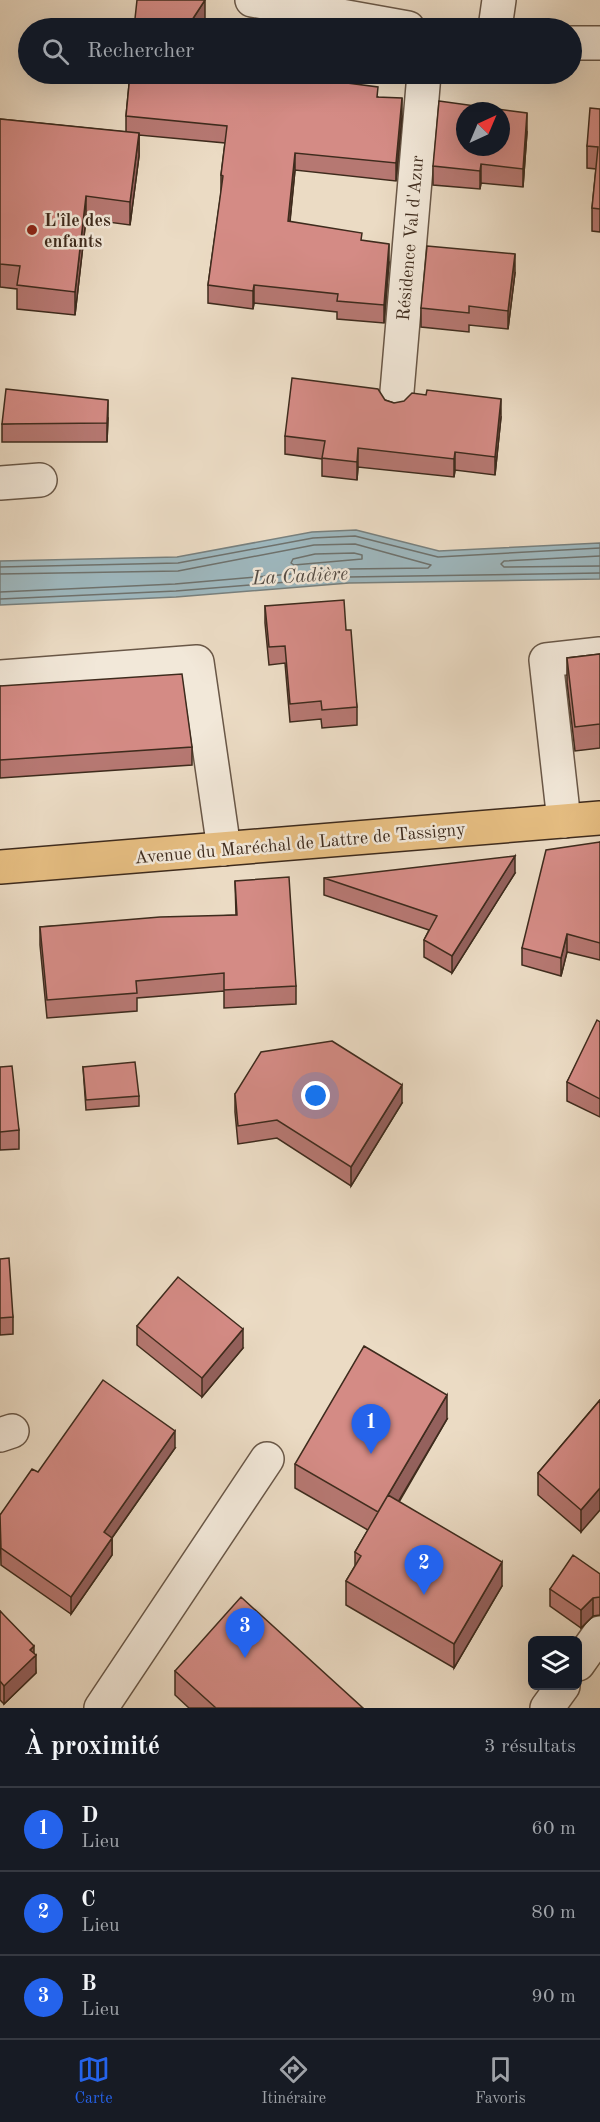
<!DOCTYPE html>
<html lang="fr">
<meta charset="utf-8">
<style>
body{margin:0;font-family:"Old Standard TT",serif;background:#242831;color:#f1f3f6}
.controls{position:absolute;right:18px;bottom:18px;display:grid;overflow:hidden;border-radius:9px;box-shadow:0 6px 24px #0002}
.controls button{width:54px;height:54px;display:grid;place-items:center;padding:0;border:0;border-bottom:2px solid #363941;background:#171b24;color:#f1f3f6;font:30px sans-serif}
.compass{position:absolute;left:456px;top:102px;width:54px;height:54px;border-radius:50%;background:#171b24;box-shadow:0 6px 24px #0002;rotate:44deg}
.you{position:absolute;left:316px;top:1096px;width:21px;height:21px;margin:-15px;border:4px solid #fff;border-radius:50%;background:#1a73e8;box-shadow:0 0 0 9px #1a73e833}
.badge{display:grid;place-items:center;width:39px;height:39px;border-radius:50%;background:#2563eb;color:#fff;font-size:20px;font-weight:700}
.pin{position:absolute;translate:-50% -50px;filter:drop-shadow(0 2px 3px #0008)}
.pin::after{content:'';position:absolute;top:32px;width:21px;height:18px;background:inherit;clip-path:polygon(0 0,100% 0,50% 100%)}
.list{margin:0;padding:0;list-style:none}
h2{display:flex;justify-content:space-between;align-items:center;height:78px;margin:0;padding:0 24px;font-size:26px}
h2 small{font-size:20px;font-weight:400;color:#9ea1a6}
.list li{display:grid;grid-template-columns:39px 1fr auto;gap:18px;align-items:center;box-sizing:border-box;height:84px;padding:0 24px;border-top:2px solid #363941}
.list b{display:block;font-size:22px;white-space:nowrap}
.list p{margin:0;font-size:20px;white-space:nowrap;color:#9ea1a6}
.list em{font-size:20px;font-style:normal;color:#9ea1a6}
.icon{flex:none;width:33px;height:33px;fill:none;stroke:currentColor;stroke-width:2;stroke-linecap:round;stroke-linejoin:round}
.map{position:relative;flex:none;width:600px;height:1708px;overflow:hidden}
.search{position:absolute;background:#171b24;box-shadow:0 6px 24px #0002;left:18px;right:18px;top:18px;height:66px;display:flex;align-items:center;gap:15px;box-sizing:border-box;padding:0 21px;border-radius:33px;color:#9ea1a6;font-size:22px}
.sheet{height:330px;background:#171b24}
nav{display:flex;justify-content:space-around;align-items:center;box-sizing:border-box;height:84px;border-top:2px solid #363941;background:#171b24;font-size:16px;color:#9ea1a6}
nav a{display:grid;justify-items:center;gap:3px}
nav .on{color:#2563eb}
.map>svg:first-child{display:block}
.water{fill:#9eb8bf;stroke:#78807e;stroke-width:1.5}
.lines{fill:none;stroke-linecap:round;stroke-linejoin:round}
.shore{stroke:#6e726e;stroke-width:1.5}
.minor-casing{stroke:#695747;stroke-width:36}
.major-casing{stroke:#3e2b1d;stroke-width:36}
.minor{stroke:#f2e8d9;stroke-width:33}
.major{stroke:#e6be82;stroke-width:33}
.wall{fill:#b67872;stroke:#3e2b1d;stroke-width:1.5}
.shaded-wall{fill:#94615d;stroke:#3e2b1d;stroke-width:1.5}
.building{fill:#d48b85;stroke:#3e2b1d;stroke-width:1.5;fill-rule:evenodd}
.poi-dot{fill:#8f2418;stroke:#f2e8d9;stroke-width:2}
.labels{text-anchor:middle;stroke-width:5;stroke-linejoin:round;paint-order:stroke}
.poi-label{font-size:18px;font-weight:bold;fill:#3e2b1d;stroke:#f2e8d9;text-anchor:start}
.street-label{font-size:18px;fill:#3e2b1d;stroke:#f2e8d9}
.water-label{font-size:20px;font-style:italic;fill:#564e46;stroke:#f2e8d9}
</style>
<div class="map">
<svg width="600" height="1708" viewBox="0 0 600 1708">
<rect width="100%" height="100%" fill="#ebdbc4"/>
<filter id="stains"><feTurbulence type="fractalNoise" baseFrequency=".00333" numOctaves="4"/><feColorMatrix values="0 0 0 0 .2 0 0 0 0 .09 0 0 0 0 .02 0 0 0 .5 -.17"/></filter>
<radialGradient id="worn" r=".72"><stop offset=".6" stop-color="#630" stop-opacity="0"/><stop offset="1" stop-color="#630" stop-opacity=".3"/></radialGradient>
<path class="water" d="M 356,530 L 439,551 L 600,543 L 600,579 L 349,583 L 176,597 L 0,605 L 0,561 L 177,557 L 312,532 Z"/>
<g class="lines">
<path class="shore" d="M 354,553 L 362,555 L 362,559 L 294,565 L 291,563 L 293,559 L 315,554 Z
M 600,556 L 504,561 L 501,564 L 504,567 L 600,566
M 0,567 L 178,563 L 313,538 L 355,536 L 438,557 L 600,548
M 0,574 L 178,571 L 314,545 L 355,544 L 431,565 L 428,568 L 348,569 L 175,584 L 0,592
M 0,599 L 176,591 L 348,577 L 600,573"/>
<g class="minor-casing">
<path id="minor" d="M 252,0 L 408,28
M 495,28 L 499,0
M 572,43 L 600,43
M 396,403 L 424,74
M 0,483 L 40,480
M 0,677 L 197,662 L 224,849
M 564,821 L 546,660 L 600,654
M 0,1435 L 12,1431
M 578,1664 L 600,1633
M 101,1708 L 267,1459
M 547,1708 L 563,1686"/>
</g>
<g class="major-casing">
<path id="major" d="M 0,867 L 600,818"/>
</g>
<use href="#minor" class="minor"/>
<use href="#major" class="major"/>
</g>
<path class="wall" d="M 130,74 L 304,74 L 303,78 L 378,97 L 402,116 L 396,181 L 295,170 L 290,222 L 362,241 L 389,262 L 384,323 L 337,319 L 337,312 L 254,303 L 253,309 L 208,303 L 208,285 L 221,193 L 221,175 L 225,143 L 139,135 L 139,156 L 130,225 L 86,219 L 75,315 L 17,309 L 17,289 L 0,287 L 0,119 L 126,132 L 126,116 Z
M 600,109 L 600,232 L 592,231 L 592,208 L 596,169 L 587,168 L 587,146 Z
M 527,132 L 523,187 L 481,183 L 480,189 L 433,185 L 433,166 Z
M 515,273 L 508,329 L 469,325 L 469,332 L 421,327 L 421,308 Z
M 385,400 L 394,403 L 501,417 L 495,475 L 455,470 L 454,477 L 358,467 L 357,480 L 322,476 L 322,459 L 285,454 L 285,436 Z
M 108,418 L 107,442 L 2,442 L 2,424 Z
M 265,606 L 346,630 L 357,707 L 357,725 L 322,728 L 321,719 L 290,722 L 285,663 L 269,665 L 265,623 Z
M 600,654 L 600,748 L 575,751 L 567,682 L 567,658 Z
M 0,686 L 192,747 L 192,765 L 0,778 Z
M 600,842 L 600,960 L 567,952 L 561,976 L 522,965 L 522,948 Z
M 515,873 L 452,973 L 424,957 L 424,940 L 429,930 L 324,895 L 324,878 Z
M 235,881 L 296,986 L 296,1004 L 224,1008 L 224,991 L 137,998 L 137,1011 L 47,1018 L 40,945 L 40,927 L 236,915 Z
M 600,1022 L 600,1117 L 567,1101 L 567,1082 Z
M 0,1067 L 19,1130 L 19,1149 L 0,1150 Z
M 83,1067 L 139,1096 L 139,1106 L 86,1110 Z
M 235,1094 L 402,1103 L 351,1186 L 277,1138 L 238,1144 L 235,1112 Z
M 0,1259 L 13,1317 L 13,1334 L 0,1335 Z
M 137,1326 L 243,1348 L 202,1397 L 137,1345 Z
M 600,1400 L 581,1532 L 538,1495 L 538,1473 Z
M 447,1419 L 399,1502 L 502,1586 L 454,1668 L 346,1605 L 346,1581 L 355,1566 L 355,1552 L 368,1530 L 295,1488 L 295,1464 Z
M 175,1448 L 112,1538 L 112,1555 L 71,1614 L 1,1565 L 0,1515 L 38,1472 Z
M 600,1574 L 600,1615 L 593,1616 L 581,1628 L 550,1606 L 550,1589 Z
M 0,1611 L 34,1654 L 36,1673 L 4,1704 L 0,1700 Z
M 175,1671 L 363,1708 L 189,1708 L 175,1695 Z"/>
<path class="shaded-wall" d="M 205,0 L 205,18 L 198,28 L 192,20 Z
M 402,98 L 402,116 L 396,181 L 396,163 Z
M 527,113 L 527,132 L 523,187 L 523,169 Z
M 139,133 L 139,156 L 130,225 L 130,202 Z
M 295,153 L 295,170 L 288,239 L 288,221 Z
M 481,164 L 481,183 L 480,189 L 480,171 Z
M 86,196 L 86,219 L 75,315 L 75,292 Z
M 389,244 L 389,262 L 384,323 L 384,305 Z
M 515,254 L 515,273 L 508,329 L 508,311 Z
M 254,285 L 254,303 L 253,309 L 253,291 Z
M 501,399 L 501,417 L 495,475 L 495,457 Z
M 108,400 L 108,418 L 107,442 L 107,423 Z
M 358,448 L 358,467 L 357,480 L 357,462 Z
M 455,452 L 455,470 L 454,477 L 454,459 Z
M 515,856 L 515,873 L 452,973 L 452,956 Z
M 567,934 L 567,952 L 561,976 L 561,958 Z
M 402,1085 L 402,1103 L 351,1186 L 351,1167 Z
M 243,1329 L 243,1348 L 202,1397 L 202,1378 Z
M 447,1395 L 447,1419 L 378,1536 L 378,1512 Z
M 175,1431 L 175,1448 L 104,1549 L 104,1532 Z
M 600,1488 L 600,1510 L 581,1532 L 581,1510 Z
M 112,1538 L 112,1555 L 71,1614 L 71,1597 Z
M 502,1562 L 502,1586 L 454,1668 L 454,1644 Z
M 593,1598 L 593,1616 L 581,1628 L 581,1610 Z
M 34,1646 L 34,1657 L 36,1655 L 36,1673 L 4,1704 L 4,1686 L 30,1650 Z"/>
<path class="building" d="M 137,0 L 205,0 L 192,20 L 252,28 L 134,28 Z
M 130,74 L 302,74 L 301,77 L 378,87 L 377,97 L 402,98 L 396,163 L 295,153 L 288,221 L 362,233 L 361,240 L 389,244 L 384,305 L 337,301 L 338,294 L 254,285 L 253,291 L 208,285 L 223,176 L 221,175 L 227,126 L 126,116 Z
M 439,101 L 527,113 L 523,169 L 481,164 L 480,171 L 433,166 ZM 465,111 L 501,111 L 501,147 L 465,147 Z
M 590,108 L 600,109 L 600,209 L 592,208 L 598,147 L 587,146 Z
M 0,119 L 139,133 L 130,202 L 86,196 L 75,292 L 17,285 L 20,266 L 0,264 Z
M 427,246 L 515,254 L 508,311 L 469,306 L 469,313 L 421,308 Z
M 292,378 L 378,389 L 385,400 L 394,403 L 404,401 L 412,393 L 426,395 L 427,390 L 501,399 L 495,457 L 455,452 L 454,459 L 358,448 L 357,462 L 322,458 L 325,441 L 285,436 Z
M 6,389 L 108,400 L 107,423 L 2,424 Z
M 344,600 L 346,630 L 351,630 L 357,707 L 322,710 L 321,701 L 290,704 L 285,646 L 269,647 L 265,606 Z
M 600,654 L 600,724 L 575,727 L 567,658 Z
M 182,674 L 192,747 L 0,760 L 0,686 Z
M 600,842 L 600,943 L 567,934 L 561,958 L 522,948 L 546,850 Z
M 515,856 L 452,956 L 424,940 L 437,916 L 324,878 Z
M 289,877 L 296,986 L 224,990 L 224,973 L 136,981 L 137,993 L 47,1000 L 40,927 L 160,917 L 237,915 L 235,881 Z
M 597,1020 L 600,1022 L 600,1099 L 567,1082 Z
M 332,1041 L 402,1085 L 351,1167 L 277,1120 L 238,1126 L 235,1094 L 261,1052 Z
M 135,1062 L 139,1096 L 86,1100 L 83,1067 Z
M 12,1066 L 19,1130 L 0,1132 L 0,1067 Z
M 9,1258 L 13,1317 L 0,1318 L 0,1259 Z
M 178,1277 L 243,1329 L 202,1378 L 137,1326 Z
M 364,1346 L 447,1395 L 378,1512 L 295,1464 Z
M 103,1380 L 175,1431 L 104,1532 L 112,1538 L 71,1597 L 1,1548 L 0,1515 L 32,1469 L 38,1472 Z
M 600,1400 L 600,1488 L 581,1510 L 538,1473 Z
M 388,1495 L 502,1562 L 454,1644 L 346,1581 L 361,1556 L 355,1552 Z
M 573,1555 L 600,1574 L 600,1597 L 593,1598 L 581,1610 L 550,1589 Z
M 241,1597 L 363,1708 L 216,1708 L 175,1671 Z
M 0,1611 L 34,1646 L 30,1650 L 36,1655 L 4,1686 L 0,1681 Z"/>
<circle class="poi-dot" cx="32" cy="230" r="6"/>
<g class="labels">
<g class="poi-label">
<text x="44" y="226">L'île des<tspan x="44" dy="21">enfants</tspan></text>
</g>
<g class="street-label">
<text transform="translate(410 238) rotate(-85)" y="6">Résidence Val d'Azur</text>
<text transform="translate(300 843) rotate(-5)" y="6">Avenue du Maréchal de Lattre de Tassigny</text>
</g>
<g class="water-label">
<text transform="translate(300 575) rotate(-3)" y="7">La Cadière</text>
</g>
</g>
<rect width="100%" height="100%" filter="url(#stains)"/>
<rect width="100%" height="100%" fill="url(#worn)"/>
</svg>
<div class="controls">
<button><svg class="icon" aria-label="layers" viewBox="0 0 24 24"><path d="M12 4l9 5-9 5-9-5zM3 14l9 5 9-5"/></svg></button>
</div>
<svg class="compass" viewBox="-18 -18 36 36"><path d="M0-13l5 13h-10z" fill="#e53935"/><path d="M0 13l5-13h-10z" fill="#9ea1a6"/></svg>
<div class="you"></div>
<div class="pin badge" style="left:371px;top:1454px">1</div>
<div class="pin badge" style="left:424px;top:1595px">2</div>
<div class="pin badge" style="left:245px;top:1658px">3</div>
<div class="search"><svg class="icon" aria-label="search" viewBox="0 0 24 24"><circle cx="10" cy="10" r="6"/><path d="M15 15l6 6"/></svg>Rechercher</div>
</div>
<section class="sheet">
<h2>À proximité<small>3 résultats</small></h2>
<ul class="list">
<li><span class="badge">1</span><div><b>D</b><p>Lieu</p></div><em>60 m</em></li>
<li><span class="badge">2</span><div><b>C</b><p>Lieu</p></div><em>80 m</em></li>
<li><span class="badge">3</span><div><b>B</b><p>Lieu</p></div><em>90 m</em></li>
</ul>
</section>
<nav>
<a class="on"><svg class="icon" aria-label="map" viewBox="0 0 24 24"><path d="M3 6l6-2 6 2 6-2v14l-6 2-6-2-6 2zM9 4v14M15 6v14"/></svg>Carte</a>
<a><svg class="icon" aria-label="directions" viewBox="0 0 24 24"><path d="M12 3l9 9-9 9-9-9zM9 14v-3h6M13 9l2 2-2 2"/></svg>Itinéraire</a>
<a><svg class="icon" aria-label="saved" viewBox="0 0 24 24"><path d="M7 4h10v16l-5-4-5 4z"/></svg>Favoris</a>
</nav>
